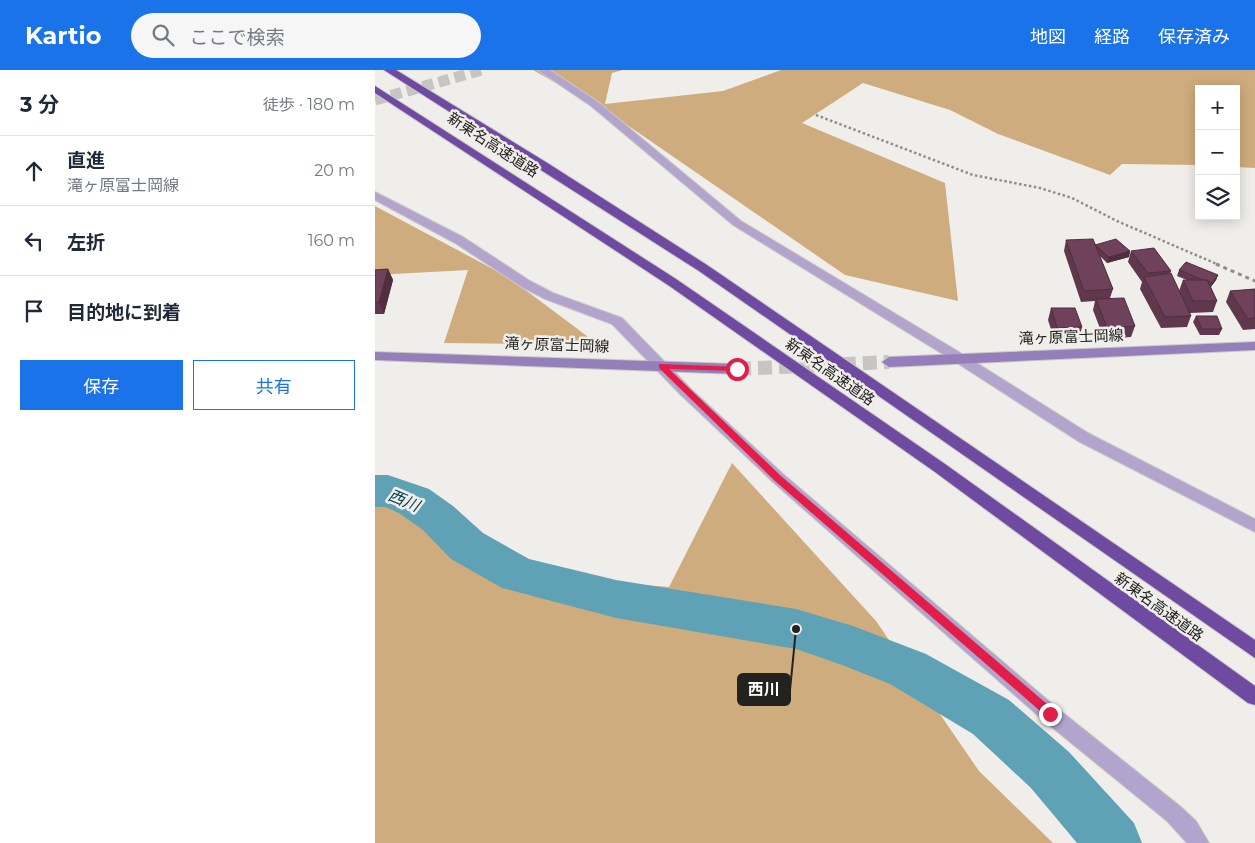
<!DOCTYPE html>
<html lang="ja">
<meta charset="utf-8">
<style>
body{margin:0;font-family:Montserrat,"Noto Sans JP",sans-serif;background:#f6f6f7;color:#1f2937}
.controls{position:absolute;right:15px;top:15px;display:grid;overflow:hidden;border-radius:0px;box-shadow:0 2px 12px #0003}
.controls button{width:45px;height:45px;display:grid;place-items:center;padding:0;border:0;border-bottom:1px solid #e0e1e3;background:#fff;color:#1f2937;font:25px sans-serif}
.stop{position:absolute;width:15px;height:15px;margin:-11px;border:4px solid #e11d48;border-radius:50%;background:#fff}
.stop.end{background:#e11d48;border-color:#fff;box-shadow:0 1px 5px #0008}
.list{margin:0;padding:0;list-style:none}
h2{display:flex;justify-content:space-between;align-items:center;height:65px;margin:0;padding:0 20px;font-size:21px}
h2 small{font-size:16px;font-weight:400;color:#747a83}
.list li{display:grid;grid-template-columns:32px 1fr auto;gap:15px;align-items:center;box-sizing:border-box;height:70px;padding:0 20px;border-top:1px solid #e0e1e3}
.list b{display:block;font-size:19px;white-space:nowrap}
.list p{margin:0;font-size:16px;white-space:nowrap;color:#747a83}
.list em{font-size:16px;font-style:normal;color:#747a83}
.actions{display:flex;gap:10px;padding:15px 20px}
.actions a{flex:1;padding:11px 0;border:1px solid #1a73e8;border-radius:0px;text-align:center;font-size:18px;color:#1a73e8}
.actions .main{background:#1a73e8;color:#fff}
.icon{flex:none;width:28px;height:28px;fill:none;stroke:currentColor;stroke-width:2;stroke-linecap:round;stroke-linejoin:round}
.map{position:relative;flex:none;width:880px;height:773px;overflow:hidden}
header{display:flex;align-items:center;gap:30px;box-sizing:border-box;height:70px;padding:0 25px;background:#1a73e8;color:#fff}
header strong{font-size:24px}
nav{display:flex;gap:28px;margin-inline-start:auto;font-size:18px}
.search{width:350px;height:45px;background:#f6f6f7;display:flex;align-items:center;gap:12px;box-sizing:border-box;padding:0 18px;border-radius:28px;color:#747a83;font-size:19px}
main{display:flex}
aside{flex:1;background:#fff}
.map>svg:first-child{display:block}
.forest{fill:#cfac7d}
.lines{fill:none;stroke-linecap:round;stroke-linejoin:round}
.river{fill:#5fa2b6;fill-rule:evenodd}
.street-tunnel{stroke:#c7c5c2;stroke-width:11;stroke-dasharray:11 5.5;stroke-linecap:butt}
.secondary-tunnel{stroke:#c7c5c2;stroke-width:14;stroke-dasharray:14 7;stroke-linecap:butt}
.street-casing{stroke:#cbc9c6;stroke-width:2}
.secondary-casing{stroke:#cbc9c6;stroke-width:2}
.highway-casing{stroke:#cbc9c6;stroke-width:2}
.path-far1{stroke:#8e8d8a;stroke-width:2.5;stroke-dasharray:2.5 2.5;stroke-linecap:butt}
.path{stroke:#8e8d8a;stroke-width:3;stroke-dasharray:4 4;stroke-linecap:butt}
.street{fill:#b2a4cd;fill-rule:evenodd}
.secondary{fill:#947fbb;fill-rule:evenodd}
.highway{fill:#6e4ba1;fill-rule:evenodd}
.wall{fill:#60384d}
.shaded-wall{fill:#4e2e3f}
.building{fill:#70415a;stroke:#4e2e3f}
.route{fill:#e11d48}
.labels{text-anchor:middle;stroke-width:5;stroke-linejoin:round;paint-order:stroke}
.street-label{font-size:15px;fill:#222220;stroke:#f0eeea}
.water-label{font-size:16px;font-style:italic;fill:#024251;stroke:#f0eeea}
.leader{fill:none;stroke:#222220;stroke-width:2}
.callout-dot{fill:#222220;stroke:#f0eeea;stroke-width:2}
.callout{fill:#222220;stroke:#222220;stroke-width:2}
.callout-label{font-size:16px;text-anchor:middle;font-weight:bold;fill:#fff}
</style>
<header>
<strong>Kartio</strong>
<div class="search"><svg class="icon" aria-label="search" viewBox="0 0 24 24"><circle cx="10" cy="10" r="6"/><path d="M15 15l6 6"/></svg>ここで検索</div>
<nav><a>地図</a><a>経路</a><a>保存済み</a></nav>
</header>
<main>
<aside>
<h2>3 分<small>徒歩 · 180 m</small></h2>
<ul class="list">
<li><svg class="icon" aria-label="ahead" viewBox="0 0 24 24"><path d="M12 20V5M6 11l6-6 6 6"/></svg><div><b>直進</b><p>滝ヶ原富士岡線</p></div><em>20 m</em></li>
<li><svg class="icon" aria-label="left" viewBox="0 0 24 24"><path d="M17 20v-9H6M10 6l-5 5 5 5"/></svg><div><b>左折</b></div><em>160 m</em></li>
<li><svg class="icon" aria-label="arrive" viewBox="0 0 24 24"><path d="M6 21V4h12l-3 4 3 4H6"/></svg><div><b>目的地に到着</b></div></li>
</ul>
<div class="actions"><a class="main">保存</a><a>共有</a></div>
</aside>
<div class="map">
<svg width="880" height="773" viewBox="0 0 880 773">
<rect width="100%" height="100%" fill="#f0eeea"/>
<path class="forest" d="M 158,0 L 248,0 L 237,3 L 230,34 L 348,21 L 406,0 L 880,0 L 880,98 L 861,97 L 861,19 L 824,19 L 824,95 L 747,94 L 735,105 L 623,64 L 575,40 L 488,13 L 427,53 L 570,113 L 583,231 L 470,205 L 242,48 Z
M 0,136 L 133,207 L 224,275 L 69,273 L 93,200 L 0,205 Z
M 357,393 L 501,551 L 604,701 L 678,773 L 0,773 L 0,425 L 13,421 L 143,505 L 294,517 Z"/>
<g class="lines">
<path class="river" d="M 0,405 L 13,405 L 54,419 L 78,436 L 108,463 L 154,489 L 241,510 L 421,539 L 478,556 L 551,584 L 634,630 L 694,682 L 759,753 L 767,773 L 702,773 L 656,718 L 598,664 L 515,614 L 467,595 L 421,579 L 241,548 L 127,518 L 76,489 L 48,460 L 24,443 L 10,437 L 0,437 Z"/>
<path class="street-tunnel" d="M 0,30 L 107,0"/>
<path class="secondary-tunnel" d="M 362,299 L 514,292"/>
<g class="street-casing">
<path id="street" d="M 163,0 L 175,0 L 223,32 L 366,151 L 589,285 L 713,363 L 880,449 L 880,462 L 703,371 L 579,291 L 358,155 L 216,36 Z
M 0,122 L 88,167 L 155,211 L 178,223 L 247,248 L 316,319 L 408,404 L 682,638 L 806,737 L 821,751 L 834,773 L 812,773 L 792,751 L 668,650 L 398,412 L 306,325 L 237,254 L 170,229 L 147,217 L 80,173 L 0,130 Z"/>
</g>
<g class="secondary-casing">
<path id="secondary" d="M 880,272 L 880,280 L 514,297 L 507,292 L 514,287 Z
M 0,282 L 362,294 L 369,299 L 362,304 L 0,290 Z"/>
</g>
<g class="highway-casing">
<path id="highway" d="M 9,0 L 21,0 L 174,94 L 332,195 L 880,570 L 880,588 L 324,201 Z
M 0,16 L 301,209 L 570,394 L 880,616 L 880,635 L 873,633 L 560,402 L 293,215 L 0,23 Z"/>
</g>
<path class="path-far1" d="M 441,45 L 598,105 L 665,118 L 697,128 L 742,151 L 844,195"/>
<path class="path" d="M 841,194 L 880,211"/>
<use href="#street" class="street"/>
<use href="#secondary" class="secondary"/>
<use href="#highway" class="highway"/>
</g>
<path class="wall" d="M 691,170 L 755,181 L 754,187 L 732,193 L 725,186 L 738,219 L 735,228 L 760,256 L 756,267 L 729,269 L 718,240 L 720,231 L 706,232 L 689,181 Z
M 756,181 L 796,201 L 795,203 L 804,221 L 808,210 L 812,210 L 802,206 L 804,200 L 843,205 L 841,210 L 836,217 L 842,231 L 838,242 L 815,243 L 816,246 L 812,257 L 786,258 L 765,219 L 767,212 L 753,192 Z
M 13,199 L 18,210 L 9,244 L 0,244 L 0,200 Z
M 880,219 L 880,259 L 868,260 L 851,232 L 855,221 Z
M 676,238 L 707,257 L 704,269 L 679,269 L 673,250 Z
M 821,246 L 847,259 L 844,265 L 825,265 L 818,252 Z"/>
<path class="shaded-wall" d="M 755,181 L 754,187 L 732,193 L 734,187 Z
M 13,199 L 18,210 L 9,244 L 4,232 Z
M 843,205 L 841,210 L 834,219 L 837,213 Z"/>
<path class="building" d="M 718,169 L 738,219 L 709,221 L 691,170 Z
M 741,169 L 755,181 L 734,187 L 720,175 Z
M 779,178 L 796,201 L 773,203 L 756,181 Z
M 811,192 L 843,205 L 837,213 L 833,211 L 832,210 L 828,210 L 804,200 Z
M 13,199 L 4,232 L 0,233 L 0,200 Z
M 796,203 L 816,246 L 790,247 L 769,207 Z
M 808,210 L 832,210 L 842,231 L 818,231 Z
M 880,219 L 880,248 L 873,249 L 855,221 Z
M 749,228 L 760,256 L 732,258 L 721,229 Z
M 676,238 L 700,238 L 707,257 L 682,258 Z
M 821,246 L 842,246 L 847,259 L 827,259 Z"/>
<path class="route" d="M 284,294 L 365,297 L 366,299 L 362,301 L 294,299 L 406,406 L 679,640 L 679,647 L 672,647 L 400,411 L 284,298 Z"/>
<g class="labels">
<g class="street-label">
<text transform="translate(118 75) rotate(33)" y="5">新東名高速道路</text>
<text transform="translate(696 267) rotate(-2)" y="5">滝ヶ原富士岡線</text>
<text transform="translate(182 275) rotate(2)" y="5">滝ヶ原富士岡線</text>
<text transform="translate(455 302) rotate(35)" y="5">新東名高速道路</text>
<text transform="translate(784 537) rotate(36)" y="5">新東名高速道路</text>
</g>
<g class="water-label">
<text transform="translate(29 430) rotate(23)" y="6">西川</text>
</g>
</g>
<path class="leader" d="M421 559L415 620"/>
<circle class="callout-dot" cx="421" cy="559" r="5"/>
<rect class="callout" x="363" y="604" width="52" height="31" rx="5"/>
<g class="callout-label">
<text x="389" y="625">西川</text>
</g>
</svg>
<div class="controls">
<button>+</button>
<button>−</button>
<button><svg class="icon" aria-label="layers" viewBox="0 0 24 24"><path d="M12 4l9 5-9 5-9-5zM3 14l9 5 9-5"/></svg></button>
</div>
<div class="stop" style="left:362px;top:299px"></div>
<div class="stop end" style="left:675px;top:644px"></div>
</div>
</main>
